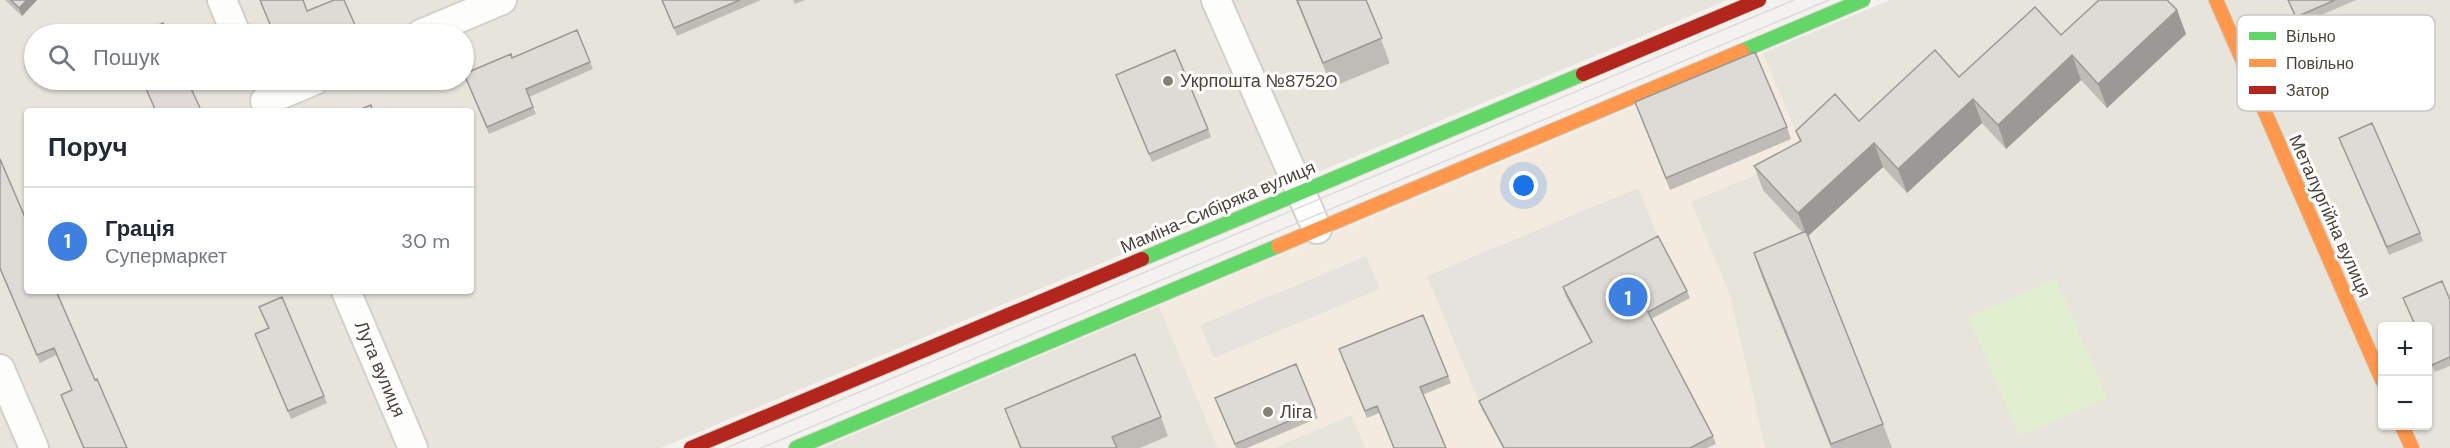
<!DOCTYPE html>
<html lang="uk">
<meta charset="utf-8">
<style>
body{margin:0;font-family:"DM Sans",sans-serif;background:#f6f6f7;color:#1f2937}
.controls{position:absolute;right:18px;bottom:18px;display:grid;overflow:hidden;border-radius:6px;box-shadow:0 2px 4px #0004}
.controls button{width:54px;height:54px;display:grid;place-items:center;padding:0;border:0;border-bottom:2px solid #e0e1e3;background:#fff;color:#1f2937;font:30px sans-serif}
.you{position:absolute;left:1524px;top:186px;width:21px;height:21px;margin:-15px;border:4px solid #fff;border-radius:50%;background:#1a73e8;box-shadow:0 0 0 9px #1a73e833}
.badge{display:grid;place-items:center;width:39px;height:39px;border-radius:50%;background:#868178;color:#fff;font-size:20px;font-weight:700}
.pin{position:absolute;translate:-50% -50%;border:3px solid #fff;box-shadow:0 2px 6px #0006}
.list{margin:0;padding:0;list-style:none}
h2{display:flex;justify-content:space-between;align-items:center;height:78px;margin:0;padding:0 24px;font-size:26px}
h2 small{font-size:20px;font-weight:400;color:#747a83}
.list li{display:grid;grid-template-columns:39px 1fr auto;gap:18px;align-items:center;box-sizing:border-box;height:108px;padding:0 24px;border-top:2px solid #e0e1e3}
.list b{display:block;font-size:22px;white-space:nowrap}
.list p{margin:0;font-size:20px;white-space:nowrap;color:#747a83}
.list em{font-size:20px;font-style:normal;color:#747a83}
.icon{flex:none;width:33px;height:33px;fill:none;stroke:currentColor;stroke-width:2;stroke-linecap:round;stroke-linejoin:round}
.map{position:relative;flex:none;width:2450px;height:448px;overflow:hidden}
.search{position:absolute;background:#fff;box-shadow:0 2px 4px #0004;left:24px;top:24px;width:450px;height:66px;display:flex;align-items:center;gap:15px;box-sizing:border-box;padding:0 21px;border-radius:33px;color:#747a83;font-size:22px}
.panel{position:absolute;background:#fff;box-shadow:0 2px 4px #0004;left:24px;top:108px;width:450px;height:186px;border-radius:6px}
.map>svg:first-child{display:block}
.residential{fill:#e7e4dc;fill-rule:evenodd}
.commercial{fill:#f3ebdf;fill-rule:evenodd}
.green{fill:#e1eecf}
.parking{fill:#e6e3df}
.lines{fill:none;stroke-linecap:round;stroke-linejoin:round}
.street-casing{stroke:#d2d0cb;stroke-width:32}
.fast-casing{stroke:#d3cfc5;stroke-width:16}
.slow-casing{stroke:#d3cfc5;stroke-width:16}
.jam-casing{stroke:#d3cfc5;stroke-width:16}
.street{stroke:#fdfdfc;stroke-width:28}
.fast{stroke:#63d668;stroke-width:14}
.slow{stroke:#ff974d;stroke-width:14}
.jam{stroke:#b3261e;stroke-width:14}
.tram{stroke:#dbdbda;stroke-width:1.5}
.wall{fill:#bfbcb8}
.shaded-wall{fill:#9b9996}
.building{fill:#dedbd6;stroke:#9b9996;stroke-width:1.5}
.poi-dot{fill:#868178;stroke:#fff;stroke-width:2}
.labels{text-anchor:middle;stroke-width:6;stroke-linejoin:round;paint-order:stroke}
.poi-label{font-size:18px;fill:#4b4439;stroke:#fff;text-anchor:start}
.street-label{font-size:18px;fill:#4b4439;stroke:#fff}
.key{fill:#fff;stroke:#c9c7c4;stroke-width:1.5}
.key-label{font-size:16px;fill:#4b4439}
</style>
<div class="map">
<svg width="2450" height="448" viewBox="0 0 2450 448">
<rect width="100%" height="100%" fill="#f4f2ee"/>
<path class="residential" d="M 0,0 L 1728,0 L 661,448 L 0,448 ZM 34,34 L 464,34 L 464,80 L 34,80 ZM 27,111 L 471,111 L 471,291 L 27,291 Z
M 1890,0 L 2450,0 L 2450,448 L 1765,448 L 1730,296 L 1691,202 L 1786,162 L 1763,53 ZM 2382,326 L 2428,326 L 2428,426 L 2382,426 Z
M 1159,306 L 1218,448 L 821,448 Z
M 1352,415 L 1366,448 L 1273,448 Z"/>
<path class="commercial" d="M 1763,53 L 1802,147 L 1786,162 L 1691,202 L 1730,296 L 1765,448 L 1366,448 L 1351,415 L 1273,448 L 1218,448 L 1159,306 ZM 1365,256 L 1379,289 L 1214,358 L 1200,325 Z"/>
<path class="green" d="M 2056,279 L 2107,398 L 2019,436 L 1968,317 Z"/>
<path class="parking" d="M 1638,188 L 1661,244 L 1594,349 L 1482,409 L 1427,276 Z
M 1366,256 L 1380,289 L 1214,358 L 1200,325 Z"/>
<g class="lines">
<g class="street-casing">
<path id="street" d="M 222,0 L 236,34
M 1216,0 L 1317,229
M 421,34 L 502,0
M 265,101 L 315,80
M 346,291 L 413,448
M 0,369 L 34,448"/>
</g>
<g class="fast-casing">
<path id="fast" d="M 1742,51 L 1863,0
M 1142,259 L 1583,74
M 796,448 L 1278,246"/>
</g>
<g class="slow-casing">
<path id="slow" d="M 2216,0 L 2382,380
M 1278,246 L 1742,51
M 2402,426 L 2412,448"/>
</g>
<g class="jam-casing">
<path id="jam" d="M 1583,74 L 1759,0
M 691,448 L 1142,259"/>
</g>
<use href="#street" class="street"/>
<use href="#fast" class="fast"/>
<use href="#slow" class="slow"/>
<use href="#jam" class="jam"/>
<path class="tram" d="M 726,448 L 1794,0
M 761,448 L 1829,0"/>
</g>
<path class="wall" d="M 5,0 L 37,0 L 22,16 Z
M 662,0 L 761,0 L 677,36 Z
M 793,0 L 805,0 L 795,4 Z
M 1296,0 L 1366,0 L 1390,63 L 1332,87 Z
M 2288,0 L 2356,0 L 2298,25 Z
M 2177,10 L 2186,34 L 2107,108 L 2081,80 L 2006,149 L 1982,123 L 1907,193 L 1883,167 L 1808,236 L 1883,424 L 1892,448 L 1831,448 L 1762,277 L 1754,253 L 1802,232 L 1763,190 L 1754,166 L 1800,142 L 1796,131 L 1859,121 L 1959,77 L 2061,35 Z
M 512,58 L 590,62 L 593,69 L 529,97 L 536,114 L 489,134 L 467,82 Z
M 1119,83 L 1208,129 L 1211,137 L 1152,162 Z
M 1635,102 L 1787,127 L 1791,139 L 1670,190 Z
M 2339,138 L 2420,233 L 2423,241 L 2389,255 Z
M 0,159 L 95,380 L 127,448 L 83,448 L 61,395 L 72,390 L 56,355 L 40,363 L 0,269 Z
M 1563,287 L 1687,291 L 1690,298 L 1651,319 L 1713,436 L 1716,444 L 1707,448 L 1503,448 L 1482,409 L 1479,401 L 1591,342 L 1565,295 Z
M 2403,298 L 2450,300 L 2450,366 L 2435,372 L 2427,355 L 2427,327 L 2415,327 Z
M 259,307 L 324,396 L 327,403 L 291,419 L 255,334 L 268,329 Z
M 1342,357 L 1448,376 L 1451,383 L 1367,418 Z
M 1218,406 L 1315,410 L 1318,418 L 1247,448 L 1236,448 Z
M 1005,409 L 1161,417 L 1168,436 L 1140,448 L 1020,448 Z"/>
<path class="shaded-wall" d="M 27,0 L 37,0 L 22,16 L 19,8 Z
M 2177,10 L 2186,34 L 2107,108 L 2098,84 Z
M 2072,55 L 2081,80 L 2006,149 L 1998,125 Z
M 1973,99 L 1982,123 L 1907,193 L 1898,169 Z
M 1874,143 L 1883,167 L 1807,237 L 1798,213 Z"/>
<path class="building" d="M 11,0 L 27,0 L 19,8 Z
M 260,0 L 303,0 L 307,11 L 334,0 L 344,0 L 359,34 L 274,34 Z
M 662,0 L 740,0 L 674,28 Z
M 1297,0 L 1366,0 L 1382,38 L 1323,63 Z
M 2099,0 L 2167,0 L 2177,10 L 2098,84 L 2072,55 L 1998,125 L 1973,99 L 1898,169 L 1874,143 L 1798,213 L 1754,166 L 1801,141 L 1796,131 L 1835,94 L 1859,121 L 1935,50 L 1959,77 L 2035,7 L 2061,35 Z
M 2288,0 L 2335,0 L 2296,17 Z
M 163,23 L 168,34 L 138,34 Z
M 577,30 L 590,62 L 526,89 L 533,107 L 487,127 L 464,74 L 511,54 L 512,58 Z
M 1175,50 L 1208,129 L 1149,154 L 1116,75 Z
M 1755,52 L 1787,127 L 1666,178 L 1635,102 Z
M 142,80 L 187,80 L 201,110 L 156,111 Z
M 371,105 L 373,111 L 356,111 Z
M 2372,123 L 2420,233 L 2387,247 L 2339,138 Z
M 0,159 L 27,222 L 27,291 L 56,291 L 95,380 L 97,379 L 127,448 L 84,448 L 61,395 L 72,390 L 54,348 L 37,355 L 0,268 Z
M 1806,231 L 1883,424 L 1831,444 L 1754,253 Z
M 1658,236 L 1687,291 L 1648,312 L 1713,436 L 1690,448 L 1504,448 L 1479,401 L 1592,342 L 1563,287 Z
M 2442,281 L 2450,300 L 2450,357 L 2432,365 L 2427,354 L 2427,327 L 2416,327 L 2403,298 Z
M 282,297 L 324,396 L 288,411 L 255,334 L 269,328 L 259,307 Z
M 1423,315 L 1448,376 L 1420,387 L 1446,448 L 1394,448 L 1377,406 L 1365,411 L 1339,349 Z
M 1135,354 L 1161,417 L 1112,437 L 1117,448 L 1021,448 L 1005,409 Z
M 1296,364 L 1315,410 L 1235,444 L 1215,398 Z"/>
<g class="poi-dot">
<circle cx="1168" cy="81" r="6"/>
<circle cx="1268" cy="412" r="6"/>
</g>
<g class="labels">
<g class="poi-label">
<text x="1180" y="87">Укрпошта №87520</text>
<text x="1280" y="418">Ліга</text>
</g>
<g class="street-label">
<text transform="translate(1218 207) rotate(-23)" y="6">Маміна-Сибіряка вулиця</text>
<text transform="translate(2330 216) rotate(66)" y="6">Металургійна вулиця</text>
<text transform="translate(380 369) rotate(67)" y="6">Лута вулиця</text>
</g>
</g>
<rect x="2237" y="15" width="198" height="96" rx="9" class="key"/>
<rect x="2249" y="32" width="27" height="8" fill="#63d668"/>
<rect x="2249" y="59" width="27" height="8" fill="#ff974d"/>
<rect x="2249" y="86" width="27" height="8" fill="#b3261e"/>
<g class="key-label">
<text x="2286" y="42">Вільно</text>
<text x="2286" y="69">Повільно</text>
<text x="2286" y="96">Затор</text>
</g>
</svg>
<div class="controls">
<button>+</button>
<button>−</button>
</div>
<div class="you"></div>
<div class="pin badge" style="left:1628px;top:297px;background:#3f7fe0">1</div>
<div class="search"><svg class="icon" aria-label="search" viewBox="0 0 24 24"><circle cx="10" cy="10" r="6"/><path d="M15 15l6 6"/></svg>Пошук</div>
<section class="panel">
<h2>Поруч<small></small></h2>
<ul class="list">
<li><span class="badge" style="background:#3f7fe0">1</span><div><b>Грація</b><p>Супермаркет</p></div><em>30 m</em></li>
</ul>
</section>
</div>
